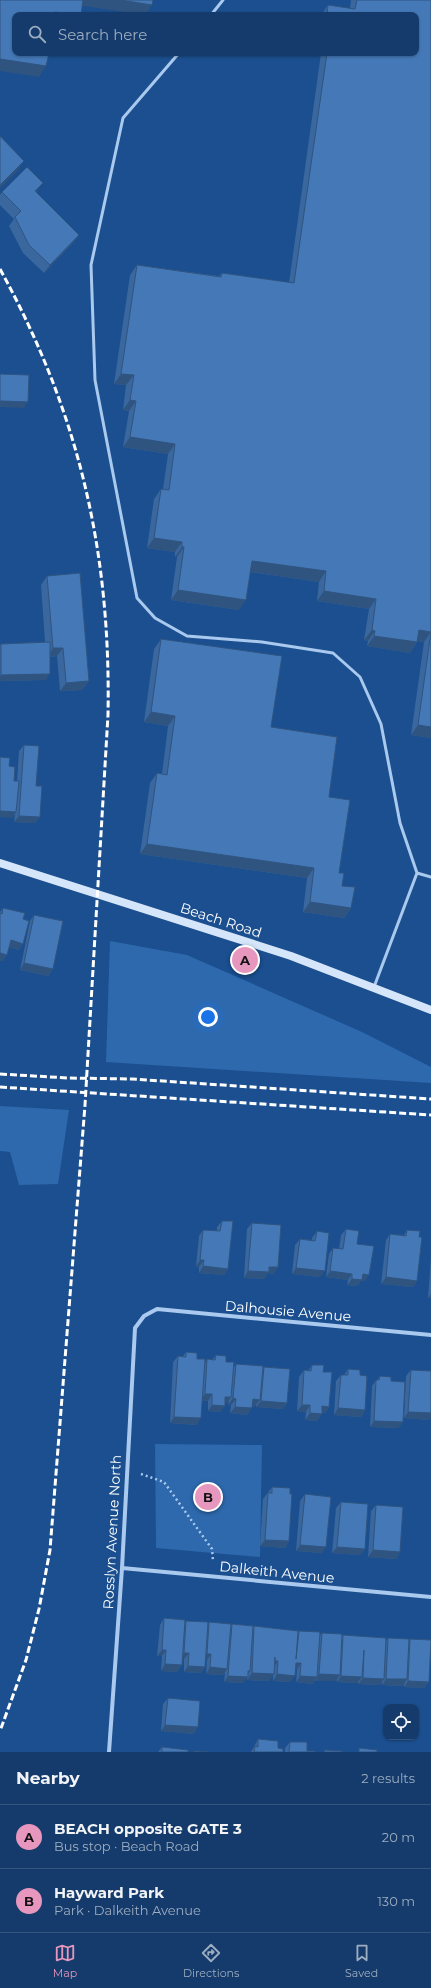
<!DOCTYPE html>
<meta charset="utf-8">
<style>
body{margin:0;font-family:Montserrat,sans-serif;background:#214673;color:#f1f3f6}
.controls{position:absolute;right:12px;bottom:12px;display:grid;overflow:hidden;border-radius:8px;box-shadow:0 1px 3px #0004}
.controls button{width:36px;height:36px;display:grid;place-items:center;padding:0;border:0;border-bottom:1px solid #33557e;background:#143b6b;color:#f1f3f6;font:20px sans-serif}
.you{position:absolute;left:208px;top:1017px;width:14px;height:14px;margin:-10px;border:3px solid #fff;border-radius:50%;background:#1a73e8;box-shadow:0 0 0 6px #1a73e833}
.badge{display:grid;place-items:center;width:26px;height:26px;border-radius:50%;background:#e797bd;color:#111;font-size:13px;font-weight:700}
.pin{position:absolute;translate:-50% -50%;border:2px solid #fff;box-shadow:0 1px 4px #0006}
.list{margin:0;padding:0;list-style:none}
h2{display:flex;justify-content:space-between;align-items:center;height:52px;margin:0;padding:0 16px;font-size:17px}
h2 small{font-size:13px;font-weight:400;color:#9dadc1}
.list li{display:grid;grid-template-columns:26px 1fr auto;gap:12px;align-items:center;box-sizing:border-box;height:64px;padding:0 16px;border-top:1px solid #33557e}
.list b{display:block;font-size:15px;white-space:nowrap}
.list p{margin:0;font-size:13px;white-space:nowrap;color:#9dadc1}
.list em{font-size:13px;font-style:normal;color:#9dadc1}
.icon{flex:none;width:22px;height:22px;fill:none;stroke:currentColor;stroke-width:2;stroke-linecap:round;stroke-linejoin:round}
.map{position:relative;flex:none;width:431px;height:1752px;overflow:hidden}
.search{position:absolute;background:#143b6b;box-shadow:0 1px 3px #0004;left:12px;right:12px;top:12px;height:44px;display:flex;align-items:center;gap:10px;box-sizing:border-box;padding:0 14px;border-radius:8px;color:#9dadc1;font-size:15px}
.sheet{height:180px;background:#143b6b}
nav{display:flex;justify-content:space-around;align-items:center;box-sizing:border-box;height:56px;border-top:1px solid #33557e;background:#143b6b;font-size:11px;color:#9dadc1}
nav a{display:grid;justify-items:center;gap:2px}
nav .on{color:#e797bd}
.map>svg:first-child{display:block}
.green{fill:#2e69ad}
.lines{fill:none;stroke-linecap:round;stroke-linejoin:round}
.path{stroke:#a9c9ee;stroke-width:2.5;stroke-dasharray:2 3;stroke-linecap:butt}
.lane{stroke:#a9c9ee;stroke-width:3}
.street{stroke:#a9c9ee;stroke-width:4}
.secondary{stroke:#d6e6fa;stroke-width:8}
.rail{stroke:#fff;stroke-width:3;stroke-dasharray:7 3;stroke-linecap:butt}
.wall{fill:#3a679d}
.shaded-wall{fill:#305480}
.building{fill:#4478b7;stroke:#305480}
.labels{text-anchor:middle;stroke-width:3.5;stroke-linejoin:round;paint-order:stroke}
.street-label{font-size:14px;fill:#fff;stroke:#1b4f8f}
</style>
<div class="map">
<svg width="431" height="1752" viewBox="0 0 431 1752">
<rect width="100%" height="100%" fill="#1b4f8f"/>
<path class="green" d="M 110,941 L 187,955 L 362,1032 L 431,1067 L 431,1083 L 106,1062 Z
M 0,1106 L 69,1110 L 58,1184 L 19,1185 L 10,1152 L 0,1151 Z
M 155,1444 L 262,1445 L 260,1557 L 156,1548 Z"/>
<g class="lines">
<path class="path" d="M 141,1474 L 164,1482 L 212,1549 L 213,1561"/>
<path class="lane" d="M 211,15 L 223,0
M 179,53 L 123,118 L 91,265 L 95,380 L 137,598 L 155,618 L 187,636 L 262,642 L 333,653 L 360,677 L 381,724 L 400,823 L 417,873
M 374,987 L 417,873 L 431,877"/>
<path class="street" d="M 122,1568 L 431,1597
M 109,1752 L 122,1568 L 135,1328 L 144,1316 L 157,1309 L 431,1335"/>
<path class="secondary" d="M 0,863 L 291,956 L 431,1010"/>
<path class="rail" d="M 0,269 C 79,413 111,552 108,715 L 85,1105 L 50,1550 L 39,1609 L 26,1660 L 0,1731
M 0,1074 L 68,1078 L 132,1079 L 431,1099
M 0,1087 L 431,1115"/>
</g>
<path class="wall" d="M 351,0 L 431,0 L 431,738 L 411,735 L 424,642 L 418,641 L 417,642 L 410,653 L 367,646 L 368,641 L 364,640 L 369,609 L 317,601 L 319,582 L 250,572 L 239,610 L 171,600 L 177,557 L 175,557 L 175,552 L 147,548 L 154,499 L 161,489 L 163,489 L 168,454 L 123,447 L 129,411 L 123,410 L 126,385 L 114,384 L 130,275 L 137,265 L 219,276 L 222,273 L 289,283 L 321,53 L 416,53 L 416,15 L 321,15 L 328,5 L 350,8 Z
M 37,191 L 36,193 L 79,235 L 73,243 L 44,273 L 23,253 L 9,226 L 14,219 L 0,205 L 0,195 L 2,192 Z
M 47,576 L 89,681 L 82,690 L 60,691 L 57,656 L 50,657 L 46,680 L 0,681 L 0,645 L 1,644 L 45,642 L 41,585 Z
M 161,639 L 271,727 L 329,797 L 339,873 L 342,886 L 351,908 L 344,918 L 303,912 L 307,878 L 140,854 L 150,783 L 157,773 L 162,774 L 168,726 L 144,722 L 154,649 Z
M 24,745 L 36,786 L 40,817 L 35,823 L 14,822 L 15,814 L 12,818 L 9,766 L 14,781 L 17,781 L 19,751 Z
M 3,908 L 23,919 L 19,950 L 9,947 L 3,961 L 0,961 L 0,912 Z
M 34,915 L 53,969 L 48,976 L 20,970 L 30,921 Z
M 222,1221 L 228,1269 L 224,1275 L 199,1273 L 199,1267 L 196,1266 L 199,1236 L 203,1230 L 217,1231 L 217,1227 Z
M 252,1223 L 278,1267 L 273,1274 L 268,1273 L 264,1279 L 244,1278 L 247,1229 Z
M 346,1229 L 357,1244 L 365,1281 L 361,1281 L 357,1286 L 347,1285 L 348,1280 L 326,1277 L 329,1254 L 333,1248 L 339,1249 L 341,1235 Z
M 407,1230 L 419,1237 L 417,1281 L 413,1287 L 381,1284 L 386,1240 L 390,1234 L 404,1235 Z
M 317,1231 L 320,1277 L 292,1274 L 295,1245 L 300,1239 L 312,1240 L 312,1238 Z
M 431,1257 L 431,1298 L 428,1298 Z
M 186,1352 L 204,1364 L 207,1359 L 212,1360 L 216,1355 L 234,1367 L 236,1364 L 262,1369 L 264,1367 L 287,1403 L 283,1409 L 256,1407 L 256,1405 L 255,1406 L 252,1406 L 247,1415 L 230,1413 L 231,1405 L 228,1405 L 229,1401 L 227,1403 L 225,1403 L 225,1406 L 220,1412 L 208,1411 L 208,1401 L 202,1400 L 197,1425 L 170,1423 L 173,1362 L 178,1356 L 183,1356 Z
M 312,1365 L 323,1372 L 329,1407 L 325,1413 L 322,1413 L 317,1421 L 305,1420 L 306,1412 L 297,1411 L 299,1377 L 304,1370 L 308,1371 Z
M 348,1369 L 360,1375 L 365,1410 L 361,1417 L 334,1415 L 336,1381 L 341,1375 L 344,1375 Z
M 411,1370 L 429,1420 L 404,1418 L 406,1376 Z
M 380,1376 L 391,1381 L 399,1428 L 370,1427 L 372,1386 L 376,1380 L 377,1380 Z
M 272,1487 L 290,1494 L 289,1541 L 285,1548 L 260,1546 L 263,1499 Z
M 305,1494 L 322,1553 L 296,1551 L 300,1501 Z
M 341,1502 L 365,1549 L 360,1555 L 332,1553 L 336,1508 Z
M 376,1505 L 400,1552 L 396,1559 L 368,1557 L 371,1511 Z
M 164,1618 L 184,1624 L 186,1621 L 208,1624 L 209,1622 L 230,1626 L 232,1624 L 253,1627 L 254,1626 L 298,1632 L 299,1631 L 320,1635 L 322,1633 L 342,1637 L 343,1635 L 386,1641 L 388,1638 L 409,1642 L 410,1639 L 429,1682 L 424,1688 L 404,1687 L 404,1684 L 403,1686 L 382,1685 L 382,1682 L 380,1685 L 358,1684 L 358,1681 L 357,1683 L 337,1682 L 337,1680 L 336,1681 L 315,1681 L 315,1680 L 312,1684 L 296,1682 L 297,1670 L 295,1669 L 290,1682 L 273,1681 L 273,1675 L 269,1681 L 247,1680 L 247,1677 L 243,1683 L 224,1682 L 225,1673 L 223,1675 L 206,1674 L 207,1660 L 205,1660 L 205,1667 L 201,1673 L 184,1672 L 184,1659 L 182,1659 L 182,1665 L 177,1672 L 161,1671 L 162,1656 L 157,1656 L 160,1625 Z
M 168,1698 L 194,1734 L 161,1731 L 163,1704 Z
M 258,1739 L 278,1748 L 283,1752 L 251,1752 Z
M 290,1742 L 307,1751 L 315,1752 L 285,1752 L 285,1748 Z
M 162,1747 L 188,1752 L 158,1752 Z"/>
<path class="shaded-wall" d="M 80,0 L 120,0 L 152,5 L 145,15 L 77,5 Z
M 55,12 L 76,15 L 53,15 Z
M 0,59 L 46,66 L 39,77 L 0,71 Z
M 24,161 L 18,170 L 0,188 L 0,185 Z
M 43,183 L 37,191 L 29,200 L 35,191 Z
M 79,235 L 73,243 L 44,273 L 50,265 Z
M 121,374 L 134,375 L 126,385 L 114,384 Z
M 130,400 L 136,401 L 129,411 L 123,410 Z
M 0,401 L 28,402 L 24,408 L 0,407 Z
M 130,437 L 175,444 L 168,454 L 123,447 Z
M 154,538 L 182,542 L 175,552 L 147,548 Z
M 182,547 L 184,547 L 177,557 L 175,557 Z
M 252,561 L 326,571 L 319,582 L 245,571 Z
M 178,590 L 246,600 L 239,610 L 171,600 Z
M 324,591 L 376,599 L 369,609 L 317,601 Z
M 372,630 L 375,631 L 368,641 L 364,640 Z
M 419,630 L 431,632 L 424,642 L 412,640 Z
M 374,636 L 417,642 L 410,653 L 367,646 Z
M 53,648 L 63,648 L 57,656 L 47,657 Z
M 50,674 L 46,680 L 0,681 L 0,677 L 1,675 Z
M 89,681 L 82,690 L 60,691 L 66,683 Z
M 151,712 L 175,716 L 168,726 L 144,722 Z
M 418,725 L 431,727 L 431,738 L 411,735 Z
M 0,811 L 16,812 L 12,818 L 0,817 Z
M 19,816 L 40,817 L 35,823 L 14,822 Z
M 147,844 L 314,868 L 307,878 L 140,854 Z
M 310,902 L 351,908 L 344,918 L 303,912 Z
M 11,940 L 23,944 L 19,950 L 6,947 Z
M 0,953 L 7,955 L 3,961 L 0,961 Z
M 24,963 L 53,969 L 48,976 L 20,970 Z
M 200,1260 L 204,1260 L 199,1267 L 196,1266 Z
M 203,1266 L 228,1269 L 224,1275 L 199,1273 Z
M 269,1267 L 278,1267 L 273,1274 L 268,1273 L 264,1279 L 244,1278 L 248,1271 Z
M 296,1268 L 325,1271 L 320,1277 L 292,1274 Z
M 330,1271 L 352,1274 L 348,1280 L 326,1277 Z
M 363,1274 L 369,1275 L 365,1281 L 361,1281 L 357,1286 L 347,1285 L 352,1279 Z
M 386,1277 L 417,1281 L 413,1287 L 381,1284 Z
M 431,1294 L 431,1298 L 428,1298 Z
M 205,1394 L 212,1394 L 208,1401 L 200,1400 Z
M 225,1397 L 231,1397 L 227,1403 L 221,1403 Z
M 233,1398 L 236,1399 L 231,1405 L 228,1405 Z
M 253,1399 L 260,1400 L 255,1406 L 248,1406 Z
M 261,1401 L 287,1403 L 283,1409 L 256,1407 Z
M 212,1405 L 225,1406 L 220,1412 L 208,1411 Z
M 302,1405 L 310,1405 L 306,1412 L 297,1411 Z
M 322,1406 L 329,1407 L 325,1413 L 318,1412 Z
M 235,1407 L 252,1408 L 247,1415 L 230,1413 Z
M 338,1408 L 365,1410 L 361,1417 L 334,1415 Z
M 408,1412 L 431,1413 L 431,1418 L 429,1420 L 404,1418 Z
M 310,1413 L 322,1414 L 317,1421 L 305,1420 Z
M 174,1417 L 201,1418 L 197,1425 L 170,1423 Z
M 374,1421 L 403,1422 L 399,1428 L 370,1427 Z
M 265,1540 L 289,1541 L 285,1548 L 260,1546 Z
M 300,1545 L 326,1547 L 322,1553 L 296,1551 Z
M 337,1547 L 365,1549 L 360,1555 L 332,1553 Z
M 373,1550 L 400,1552 L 396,1559 L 368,1557 Z
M 162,1650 L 166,1650 L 162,1656 L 157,1656 Z
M 184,1653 L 189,1653 L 184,1659 L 180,1659 Z
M 207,1654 L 211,1654 L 207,1660 L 203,1660 Z
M 275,1661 L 278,1661 L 274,1667 Z
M 296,1663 L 301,1663 L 297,1670 L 291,1669 Z
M 165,1664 L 182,1665 L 177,1672 L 161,1671 Z
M 188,1666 L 205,1667 L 201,1673 L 184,1672 Z
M 210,1667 L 227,1669 L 223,1675 L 206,1674 Z
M 248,1671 L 250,1671 L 246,1677 L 248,1677 L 243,1683 L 224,1682 L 228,1676 Z
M 252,1673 L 274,1674 L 269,1681 L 247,1680 Z
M 277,1674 L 295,1676 L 290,1682 L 273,1681 Z
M 319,1674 L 340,1675 L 336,1681 L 315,1681 Z
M 300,1676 L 317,1677 L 312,1684 L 296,1682 Z
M 341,1676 L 362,1677 L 357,1683 L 337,1682 Z
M 363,1678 L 384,1679 L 380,1685 L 358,1684 Z
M 386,1679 L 407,1679 L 403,1686 L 382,1685 Z
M 408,1681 L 429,1682 L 424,1688 L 404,1687 Z
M 165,1725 L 198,1727 L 194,1734 L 161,1731 Z"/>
<path class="building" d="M 0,0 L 83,0 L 81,15 L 76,15 L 55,12 L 54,15 L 15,15 L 15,53 L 49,53 L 46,66 L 0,59 Z
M 120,0 L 153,0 L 152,5 Z
M 357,0 L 431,0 L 431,727 L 418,725 L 431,632 L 419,630 L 417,642 L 374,636 L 375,631 L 372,630 L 376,599 L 324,591 L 326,571 L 252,561 L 246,600 L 178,590 L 184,547 L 182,547 L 182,542 L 154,538 L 161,489 L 169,490 L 175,444 L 130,437 L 136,401 L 130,400 L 134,375 L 121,374 L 137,265 L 221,277 L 222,273 L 294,283 L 327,53 L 416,53 L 416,15 L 327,15 L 328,5 L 355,9 Z
M 0,136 L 24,161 L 0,185 Z
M 27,167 L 43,183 L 35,191 L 79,235 L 50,265 L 29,245 L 15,217 L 21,211 L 2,192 Z
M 0,374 L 29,375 L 28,402 L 0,401 Z
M 80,573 L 89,681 L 66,683 L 63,648 L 53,648 L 47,576 Z
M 161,639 L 282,656 L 271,727 L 337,737 L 329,797 L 350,800 L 339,873 L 344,873 L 342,886 L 355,887 L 351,908 L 310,902 L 314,868 L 147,844 L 157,773 L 167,775 L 175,716 L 151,712 Z
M 50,642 L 50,674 L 1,675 L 1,644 Z
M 24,745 L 39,746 L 36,786 L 42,786 L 40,817 L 19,816 Z
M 0,757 L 10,758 L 9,766 L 15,767 L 14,781 L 19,781 L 16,812 L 0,811 Z
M 3,908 L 25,913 L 23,919 L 29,921 L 23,944 L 11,940 L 7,955 L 0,953 L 0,913 L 2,914 Z
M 34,915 L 63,921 L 53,969 L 24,963 Z
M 222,1221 L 233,1221 L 228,1269 L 203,1266 L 204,1260 L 200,1260 L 203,1230 L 220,1231 Z
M 252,1223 L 281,1225 L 278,1267 L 269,1267 L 269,1272 L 248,1271 Z
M 346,1229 L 359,1231 L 357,1244 L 374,1246 L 369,1275 L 363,1274 L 362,1280 L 352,1279 L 352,1274 L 330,1271 L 333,1248 L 343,1249 Z
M 407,1230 L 420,1231 L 419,1237 L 422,1237 L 417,1281 L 386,1277 L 390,1234 L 406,1236 Z
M 317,1231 L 329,1233 L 325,1271 L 296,1268 L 300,1239 L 315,1241 Z
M 186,1352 L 197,1353 L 197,1359 L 205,1359 L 201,1418 L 174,1417 L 178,1356 L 186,1357 Z
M 216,1355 L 226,1356 L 226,1362 L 234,1362 L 231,1397 L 225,1397 L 225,1406 L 212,1405 L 212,1394 L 205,1394 L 207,1359 L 215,1360 Z
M 236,1364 L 263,1366 L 260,1400 L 253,1399 L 252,1408 L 235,1407 L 236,1399 L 233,1398 Z
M 312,1365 L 324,1365 L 323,1372 L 332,1372 L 329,1407 L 322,1406 L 322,1414 L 310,1413 L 310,1405 L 302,1405 L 304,1370 L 311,1371 Z
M 264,1367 L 290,1369 L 287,1403 L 261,1401 Z
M 348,1369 L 360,1370 L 360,1375 L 367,1376 L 365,1410 L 338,1408 L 341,1375 L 348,1375 Z
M 411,1370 L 431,1371 L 431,1413 L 408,1412 Z
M 380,1376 L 391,1377 L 391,1381 L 405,1382 L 403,1422 L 374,1421 L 376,1380 L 379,1380 Z
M 272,1487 L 290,1488 L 290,1494 L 292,1494 L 289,1541 L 265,1540 L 268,1493 L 272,1493 Z
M 305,1494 L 331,1497 L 326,1547 L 300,1545 Z
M 341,1502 L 368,1504 L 365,1549 L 337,1547 Z
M 376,1505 L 403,1507 L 400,1552 L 373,1550 Z
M 164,1618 L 185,1620 L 182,1665 L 165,1664 L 166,1650 L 162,1650 Z
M 186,1621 L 208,1622 L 205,1667 L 188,1666 L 189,1653 L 184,1653 Z
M 209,1622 L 231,1624 L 227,1669 L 210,1667 L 211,1654 L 207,1654 Z
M 232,1624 L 253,1626 L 250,1671 L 248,1671 L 248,1677 L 228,1676 Z
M 254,1626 L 298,1631 L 296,1659 L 299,1631 L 320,1632 L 317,1677 L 300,1676 L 301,1663 L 296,1663 L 295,1676 L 277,1674 L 278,1661 L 275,1661 L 275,1657 L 274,1674 L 252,1673 Z
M 322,1633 L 342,1634 L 340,1675 L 319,1674 Z
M 343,1635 L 386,1638 L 384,1679 L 363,1678 L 364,1650 L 362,1677 L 341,1676 Z
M 388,1638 L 409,1639 L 407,1679 L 386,1679 Z
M 410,1639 L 431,1640 L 429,1682 L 408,1681 Z
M 168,1698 L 200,1701 L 198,1727 L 165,1725 Z
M 258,1739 L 278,1741 L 278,1748 L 283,1749 L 283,1752 L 254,1752 L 255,1746 L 258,1747 Z
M 290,1742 L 307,1742 L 307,1751 L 315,1751 L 315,1752 L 289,1752 Z
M 162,1747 L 188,1750 L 188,1752 L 162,1752 Z
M 359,1748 L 377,1750 L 377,1752 L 359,1752 Z
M 325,1750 L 342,1751 L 342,1752 L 324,1752 Z
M 194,1751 L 209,1752 L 194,1752 Z"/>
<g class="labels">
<g class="street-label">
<text transform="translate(221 920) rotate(18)" y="5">Beach Road</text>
<text transform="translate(288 1311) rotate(5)" y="5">Dalhousie Avenue</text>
<text transform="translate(112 1532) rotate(-87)" y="5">Rosslyn Avenue North</text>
<text transform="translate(277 1572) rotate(6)" y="5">Dalkeith Avenue</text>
</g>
</g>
</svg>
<div class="controls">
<button><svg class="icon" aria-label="locate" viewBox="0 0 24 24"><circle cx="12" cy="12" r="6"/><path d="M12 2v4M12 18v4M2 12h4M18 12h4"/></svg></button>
</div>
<div class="you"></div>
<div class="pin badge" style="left:245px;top:960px">A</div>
<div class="pin badge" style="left:208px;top:1497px">B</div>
<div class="search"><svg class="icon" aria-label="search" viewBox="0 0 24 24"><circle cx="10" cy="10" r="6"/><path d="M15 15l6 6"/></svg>Search here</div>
</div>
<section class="sheet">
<h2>Nearby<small>2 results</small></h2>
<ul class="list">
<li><span class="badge">A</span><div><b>BEACH opposite GATE 3</b><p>Bus stop · Beach Road</p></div><em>20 m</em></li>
<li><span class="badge">B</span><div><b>Hayward Park</b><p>Park · Dalkeith Avenue</p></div><em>130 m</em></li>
</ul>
</section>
<nav>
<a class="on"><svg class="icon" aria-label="map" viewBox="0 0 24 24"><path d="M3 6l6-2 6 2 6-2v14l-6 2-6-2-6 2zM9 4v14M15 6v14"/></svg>Map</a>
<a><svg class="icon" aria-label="directions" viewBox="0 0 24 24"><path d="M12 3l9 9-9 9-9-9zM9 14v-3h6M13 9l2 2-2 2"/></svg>Directions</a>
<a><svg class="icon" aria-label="saved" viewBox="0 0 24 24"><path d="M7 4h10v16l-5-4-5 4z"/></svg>Saved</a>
</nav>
